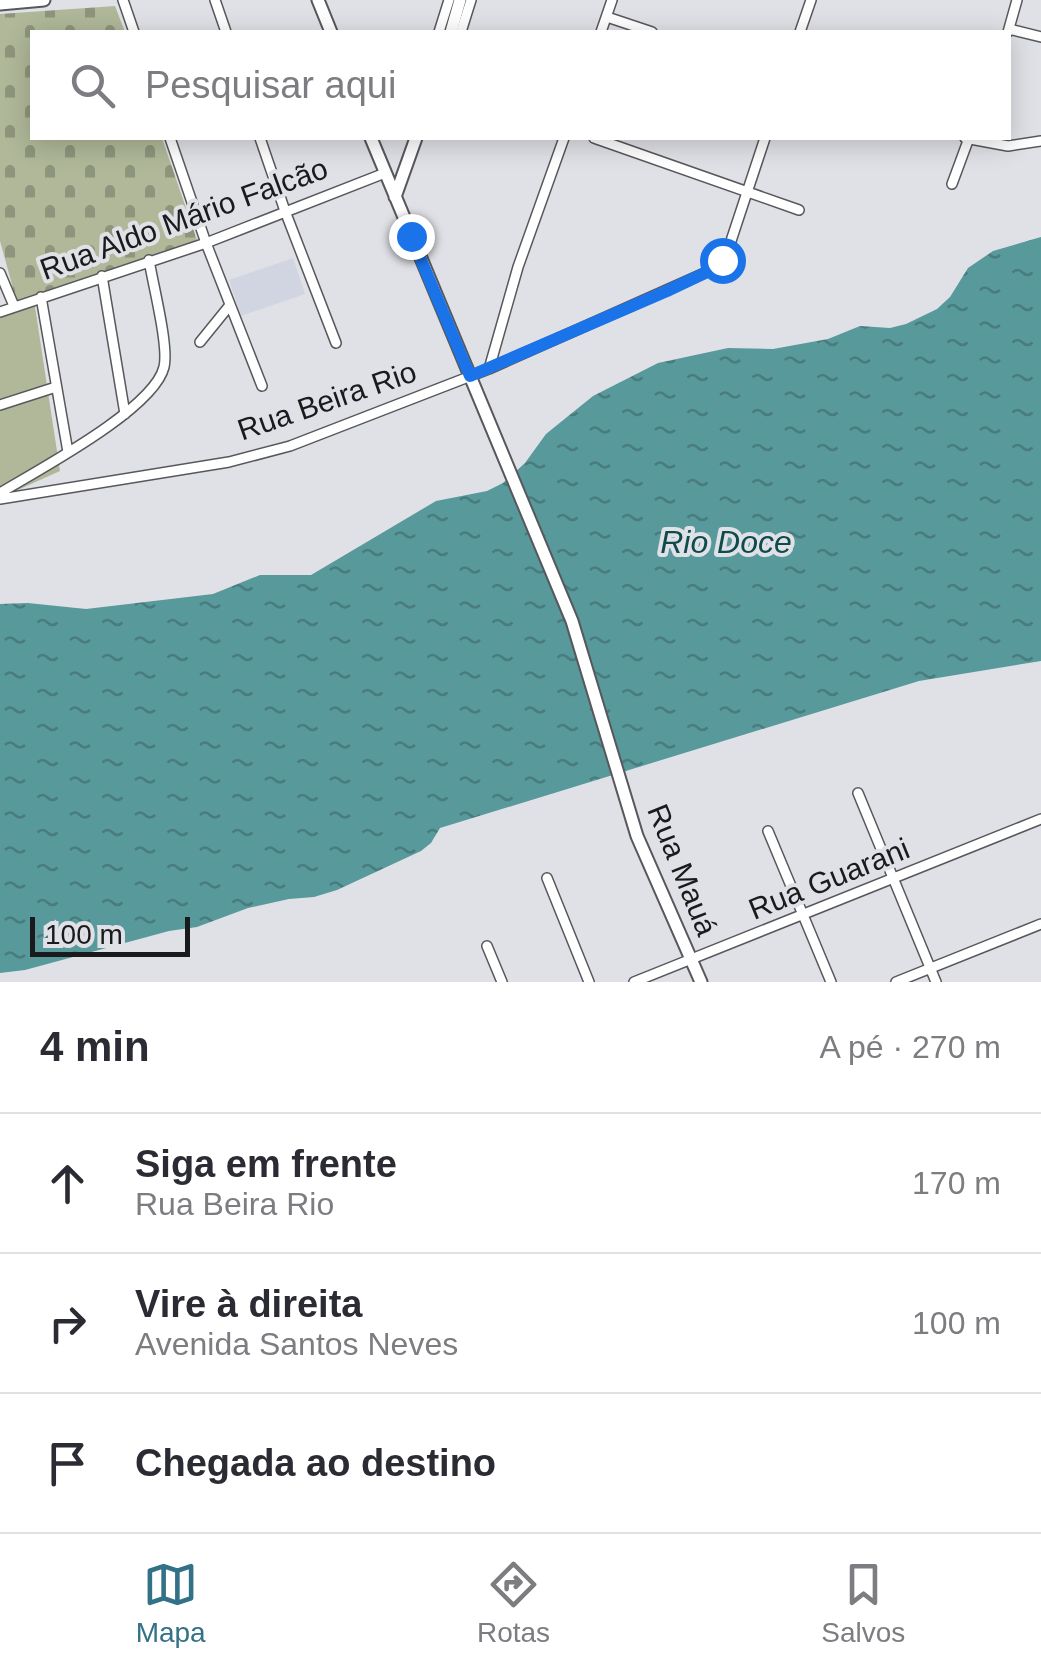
<!DOCTYPE html>
<html lang="pt">
<meta charset="utf-8">
<style>
body{margin:0;font-family:Helvetica,sans-serif;background:#f2f2f3;color:#2b2b33}
.scale{position:absolute;left:30px;bottom:25px;width:160px;box-sizing:border-box;padding-left:10px;border:5px solid #1a1a1c;border-top:0;font-size:28px;line-height:35px;white-space:nowrap;color:#1a1a1c;-webkit-text-stroke:8px #e0e1e6;paint-order:stroke}
.stop{position:absolute;width:30px;height:30px;margin:-22px;border:8px solid #1a73e8;border-radius:50%;background:#fff}
.stop.end{background:#1a73e8;border-color:#fff;box-shadow:0 2px 10px #0008}
.list{margin:0;padding:0;list-style:none}
h2{display:flex;justify-content:space-between;align-items:center;height:130px;margin:0;padding:0 40px;font-size:42px}
h2 small{font-size:32px;font-weight:400;color:#7c7c81}
.list li{display:grid;grid-template-columns:65px 1fr auto;gap:30px;align-items:center;box-sizing:border-box;height:140px;padding:0 40px;border-top:2px solid #e1e1e2}
.list b{display:block;font-size:38px;white-space:nowrap}
.list p{margin:0;font-size:32px;white-space:nowrap;color:#7c7c81}
.list em{font-size:32px;font-style:normal;color:#7c7c81}
.icon{flex:none;width:55px;height:55px;fill:none;stroke:currentColor;stroke-width:2;stroke-linecap:round;stroke-linejoin:round}
.map{position:relative;flex:none;width:1041px;height:982px;overflow:hidden}
.search{position:absolute;background:#fff;box-shadow:0 5px 25px #0003;left:30px;right:30px;top:30px;height:110px;display:flex;align-items:center;gap:25px;box-sizing:border-box;padding:0 35px;border-radius:0px;color:#7c7c81;font-size:38px}
.sheet{height:550px;background:#fff}
nav{display:flex;justify-content:space-around;align-items:center;box-sizing:border-box;height:140px;border-top:2px solid #e1e1e2;background:#fff;font-size:28px;color:#7c7c81}
nav a{display:grid;justify-items:center;gap:5px}
nav .on{color:#327186}
.map>svg:first-child{display:block}
.built{fill:#d0d5e1}
.grass{fill:#b0b899}
.cemetery{fill:url(#cemetery-stones)}
.water{fill:url(#water-ripples)}
.lines{fill:none;stroke-linecap:round;stroke-linejoin:round}
.minor-casing{stroke:#57585c;stroke-width:12}
.tertiary-casing{stroke:#57585c;stroke-width:15}
.minor{stroke:#fff;stroke-width:9}
.tertiary{stroke:#fff;stroke-width:11}
.route{stroke:#1a73e8;stroke-width:12}
.labels{text-anchor:middle;stroke-width:8;stroke-linejoin:round;paint-order:stroke}
.street-label{font-size:30px;fill:#1a1a1c;stroke:#e0e1e6}
.water-label{font-size:32px;font-style:italic;fill:#0f4a4d;stroke:#e0e1e6}
</style>
<div class="map">
<svg width="1041" height="982" viewBox="0 0 1041 982">
<defs>
<pattern id="cemetery-stones" width="16" height="16" patternUnits="userSpaceOnUse" patternTransform="scale(2.5)"><rect width="16" height="16" fill="#b0b899"/><path d="M2 7V4a2 2 0 0 1 4 0v3zM10 15v-3a2 2 0 0 1 4 0v3z" fill="#8e957c"/></pattern>
<pattern id="water-ripples" width="26" height="14" patternUnits="userSpaceOnUse" patternTransform="scale(2.5)"><rect width="26" height="14" fill="#58999c"/><path d="M2 4q2-2 4 0t4 0M15 11q2-2 4 0t4 0" fill="none" stroke="#487c7e"/></pattern>
</defs>
<rect width="100%" height="100%" fill="#e0e1e6"/>
<path class="built" d="M 293,258 L 305,294 L 241,316 L 229,280 Z"/>
<path class="grass" d="M 34,300 L 60,471 L 0,498 L 0,313 Z"/>
<path class="cemetery" d="M 115,6 L 125,32 L 32,32 L 32,138 L 162,138 L 197,240 L 53,297 L 24,305 L 16,299 L 0,241 L 0,14 Z"/>
<path class="water" d="M 1041,237 L 1041,661 L 919,681 L 440,828 L 431,843 L 421,851 L 337,890 L 314,897 L 289,899 L 248,908 L 197,927 L 169,931 L 25,970 L 0,973 L 0,604 L 28,603 L 86,609 L 213,594 L 260,575 L 311,575 L 436,501 L 487,491 L 503,483 L 525,463 L 546,434 L 593,396 L 658,363 L 728,348 L 773,349 L 828,339 L 860,326 L 890,328 L 906,324 L 937,309 L 950,297 L 968,268 L 993,251 Z"/>
<g class="lines">
<g class="minor-casing">
<path id="minor" d="M 123,0 L 134,32
M 215,0 L 226,32
M 607,17 L 652,32
M 1009,29 L 1041,37
M 439,32 L 449,0
M 461,32 L 471,0
M 601,32 L 612,0
M 800,32 L 811,0
M 1008,32 L 1017,0
M 170,138 L 206,243 L 262,386
M 260,138 L 285,211 L 336,343
M 594,138 L 799,210
M 965,138 L 1008,146 L 1041,141
M 952,184 L 969,138
M 0,273 L 14,306
M 102,276 L 125,414
M 41,297 L 68,452
M 0,312 L 206,243 L 385,173
M 200,342 L 230,305
M 489,369 L 518,267 L 564,138
M 0,405 L 56,387
M 0,493 C 38,470 154,409 164,367 C 169,346 153,285 149,260
M 0,499 L 229,462 L 290,446 L 489,369 L 709,271 L 728,250 L 765,138
M 858,793 L 936,982
M 768,831 L 831,982
M 547,878 L 589,982
M 487,946 L 502,982
M 634,982 L 1041,819
M 896,982 L 1041,924"/>
</g>
<g class="tertiary-casing">
<path id="tertiary" d="M 318,0 L 331,32
M 0,4 L 44,0
M 451,32 L 460,0
M 371,138 L 572,621 L 637,836 L 701,982
M 395,197 L 416,138"/>
</g>
<use href="#minor" class="minor"/>
<use href="#tertiary" class="tertiary"/>
</g>
<g class="lines">
<path class="route" d="M 411,236 L 470,376 L 667,291 L 709,271 L 722,260"/>
</g>
<g class="labels">
<g class="street-label">
<text transform="translate(184 219) rotate(-20)" y="10">Rua Aldo Mário Falcão</text>
<text transform="translate(327 401) rotate(-19)" y="10">Rua Beira Rio</text>
<text transform="translate(682 870) rotate(68)" y="10">Rua Mauá</text>
<text transform="translate(829 879) rotate(-22)" y="10">Rua Guarani</text>
</g>
<g class="water-label">
<text x="726" y="553">Rio Doce</text>
</g>
</g>
</svg>
<div class="scale">100 m</div>
<div class="stop" style="left:722px;top:260px"></div>
<div class="stop end" style="left:411px;top:236px"></div>
<div class="search"><svg class="icon" aria-label="search" viewBox="0 0 24 24"><circle cx="10" cy="10" r="6"/><path d="M15 15l6 6"/></svg>Pesquisar aqui</div>
</div>
<section class="sheet">
<h2>4 min<small>A pé · 270 m</small></h2>
<ul class="list">
<li><svg class="icon" aria-label="ahead" viewBox="0 0 24 24"><path d="M12 20V5M6 11l6-6 6 6"/></svg><div><b>Siga em frente</b><p>Rua Beira Rio</p></div><em>170 m</em></li>
<li><svg class="icon" aria-label="right" viewBox="0 0 24 24"><path d="M7 20v-9h11M14 6l5 5-5 5"/></svg><div><b>Vire à direita</b><p>Avenida Santos Neves</p></div><em>100 m</em></li>
<li><svg class="icon" aria-label="arrive" viewBox="0 0 24 24"><path d="M6 21V4h12l-3 4 3 4H6"/></svg><div><b>Chegada ao destino</b></div></li>
</ul>
</section>
<nav>
<a class="on"><svg class="icon" aria-label="map" viewBox="0 0 24 24"><path d="M3 6l6-2 6 2 6-2v14l-6 2-6-2-6 2zM9 4v14M15 6v14"/></svg>Mapa</a>
<a><svg class="icon" aria-label="directions" viewBox="0 0 24 24"><path d="M12 3l9 9-9 9-9-9zM9 14v-3h6M13 9l2 2-2 2"/></svg>Rotas</a>
<a><svg class="icon" aria-label="saved" viewBox="0 0 24 24"><path d="M7 4h10v16l-5-4-5 4z"/></svg>Salvos</a>
</nav>
